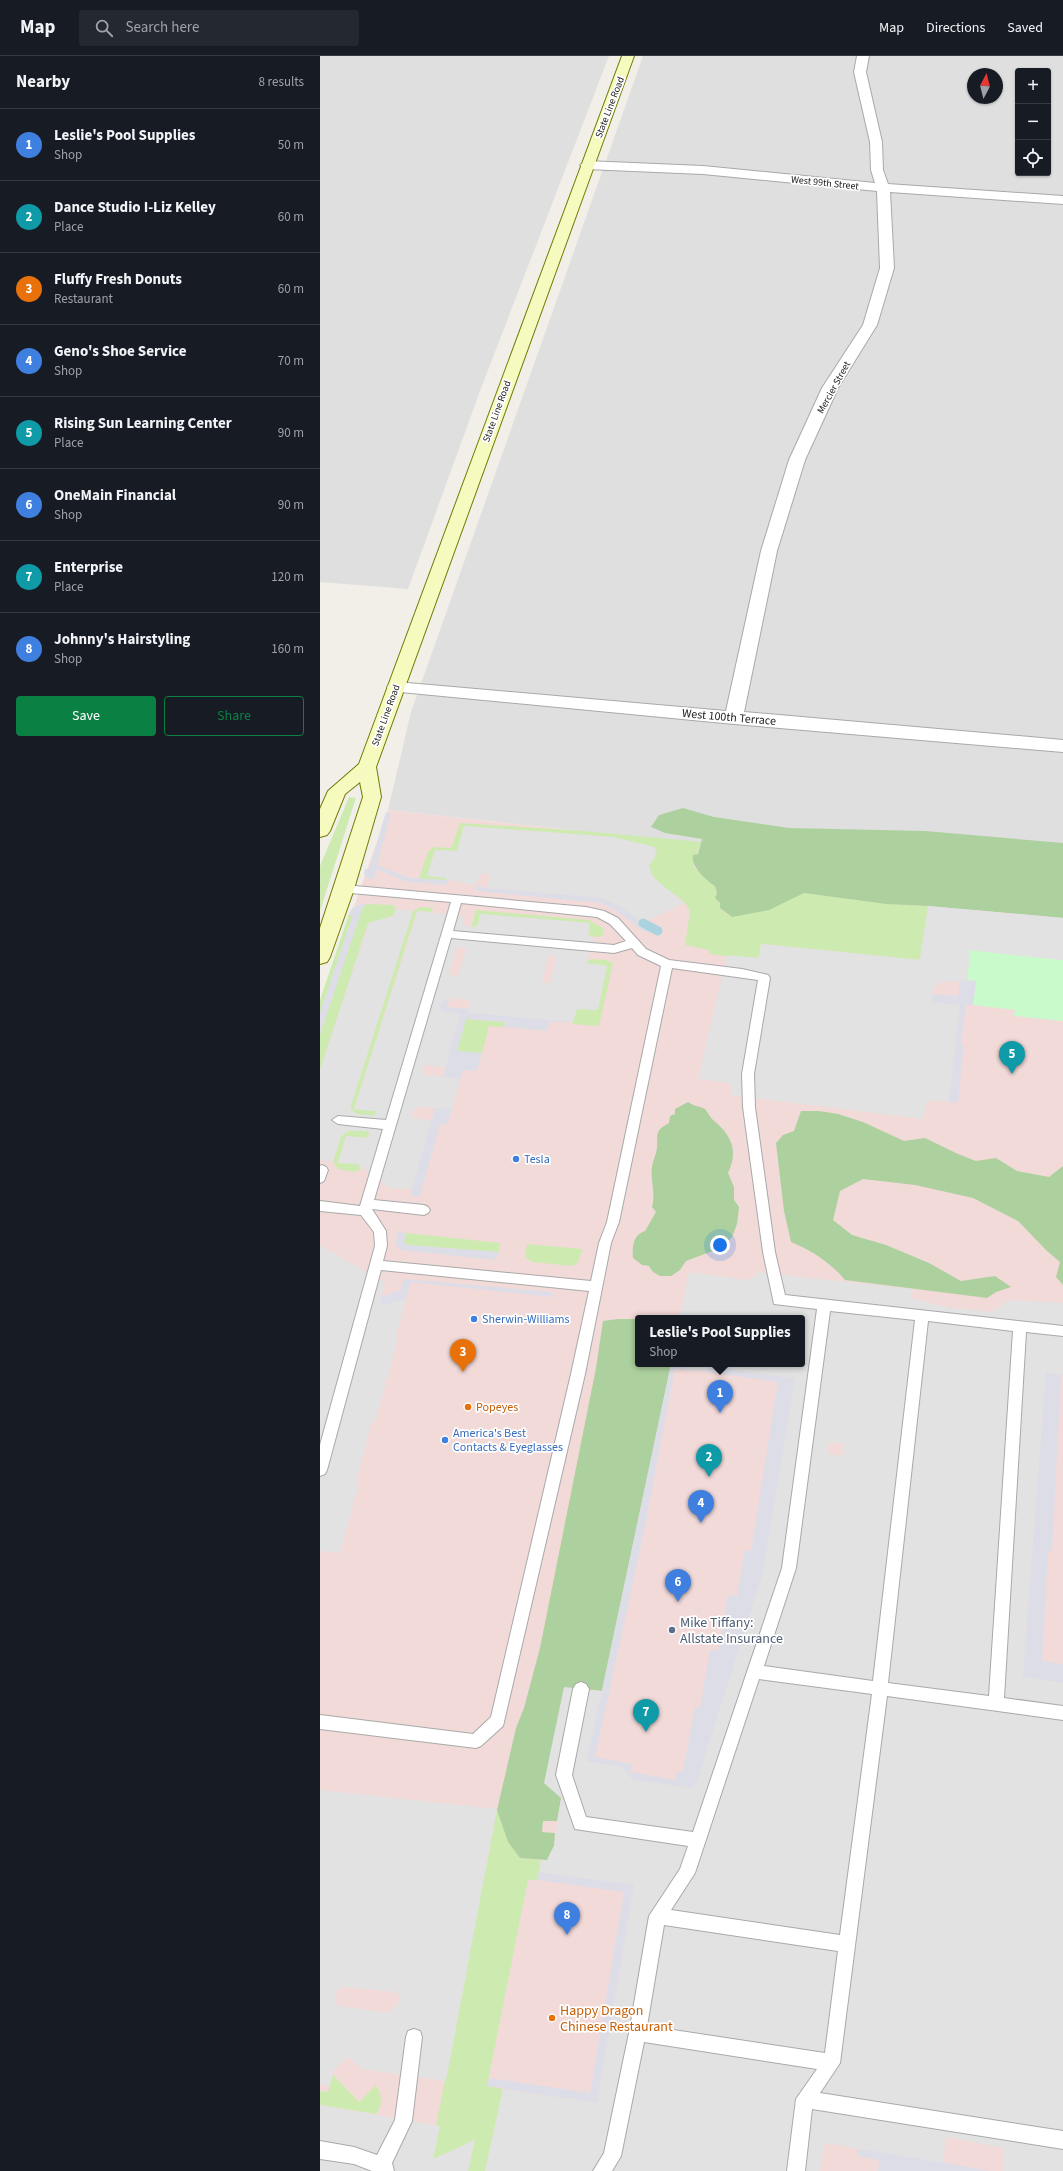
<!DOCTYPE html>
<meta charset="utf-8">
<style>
body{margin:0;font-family:"Source Sans 3",sans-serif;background:#242831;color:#f1f3f6}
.controls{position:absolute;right:12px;top:12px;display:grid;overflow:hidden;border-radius:4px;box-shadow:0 1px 3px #0004}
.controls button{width:36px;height:36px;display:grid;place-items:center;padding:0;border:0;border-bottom:1px solid #363941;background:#171b24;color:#f1f3f6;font:20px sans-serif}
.compass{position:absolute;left:647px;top:12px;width:36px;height:36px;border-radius:50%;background:#171b24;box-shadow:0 1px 3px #0004;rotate:7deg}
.you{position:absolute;left:400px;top:1189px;width:14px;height:14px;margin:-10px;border:3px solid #fff;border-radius:50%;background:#1a73e8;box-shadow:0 0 0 6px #1a73e833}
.badge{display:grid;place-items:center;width:26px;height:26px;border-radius:50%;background:#0b8043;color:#fff;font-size:13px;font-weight:700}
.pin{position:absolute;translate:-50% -33px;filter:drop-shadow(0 1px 2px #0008)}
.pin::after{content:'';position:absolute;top:21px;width:14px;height:12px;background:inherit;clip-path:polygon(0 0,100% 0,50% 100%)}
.popup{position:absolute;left:315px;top:1259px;width:170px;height:52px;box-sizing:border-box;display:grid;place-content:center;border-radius:4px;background:#171b24;filter:drop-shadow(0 1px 3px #0005);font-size:13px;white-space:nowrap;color:#9ea1a6}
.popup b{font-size:15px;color:#f1f3f6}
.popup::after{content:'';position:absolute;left:50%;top:100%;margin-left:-8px;border:8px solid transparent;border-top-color:#171b24}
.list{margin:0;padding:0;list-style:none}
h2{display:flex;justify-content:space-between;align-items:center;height:52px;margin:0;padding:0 16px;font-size:17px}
h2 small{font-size:13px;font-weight:400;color:#9ea1a6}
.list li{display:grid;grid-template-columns:26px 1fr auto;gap:12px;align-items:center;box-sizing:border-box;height:72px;padding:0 16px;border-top:1px solid #363941}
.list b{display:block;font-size:15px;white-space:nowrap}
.list p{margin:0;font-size:13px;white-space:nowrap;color:#9ea1a6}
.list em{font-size:13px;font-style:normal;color:#9ea1a6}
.actions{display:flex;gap:8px;padding:12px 16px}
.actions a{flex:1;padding:9px 0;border:1px solid #0b8043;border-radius:4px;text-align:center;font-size:14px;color:#0b8043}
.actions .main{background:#0b8043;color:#fff}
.icon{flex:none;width:22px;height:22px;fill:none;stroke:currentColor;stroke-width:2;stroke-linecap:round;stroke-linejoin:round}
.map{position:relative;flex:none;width:743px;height:2115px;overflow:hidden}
header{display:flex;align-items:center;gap:24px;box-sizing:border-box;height:56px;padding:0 20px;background:#171b24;border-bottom:1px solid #363941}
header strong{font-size:19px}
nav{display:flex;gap:22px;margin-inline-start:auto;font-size:14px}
.search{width:280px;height:36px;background:#242831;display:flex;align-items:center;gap:10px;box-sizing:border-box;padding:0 14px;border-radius:4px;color:#9ea1a6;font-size:15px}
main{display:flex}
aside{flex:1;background:#171b24}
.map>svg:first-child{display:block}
.residential{fill:#e0dfdf;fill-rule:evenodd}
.commercial{fill:#f2dad9;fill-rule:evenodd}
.grass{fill:#cdebb0}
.forest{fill:#add19e}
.park{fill:#c8facc}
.parking{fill:#e2e2e2;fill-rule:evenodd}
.plaza{fill:#dddde8}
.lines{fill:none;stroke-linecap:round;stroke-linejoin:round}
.stream{stroke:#aad3df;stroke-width:9}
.lane-casing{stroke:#a9a9a9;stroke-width:2}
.street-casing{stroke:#a9a9a9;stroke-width:2}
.secondary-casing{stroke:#707d05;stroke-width:2}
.lane{fill:#fff;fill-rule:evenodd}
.street{fill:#fff;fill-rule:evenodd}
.secondary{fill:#f7fabf;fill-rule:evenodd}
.shop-dot{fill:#3f7fe0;stroke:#fff;stroke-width:1.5}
.food-dot{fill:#e8710a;stroke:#fff;stroke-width:1.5}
.service-dot{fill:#5c6f8a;stroke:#fff;stroke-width:1.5}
.labels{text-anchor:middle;stroke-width:3.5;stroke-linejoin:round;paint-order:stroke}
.far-street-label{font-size:10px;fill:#222;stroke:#fff}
.street-label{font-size:12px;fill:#222;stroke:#fff}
.shop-label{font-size:12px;fill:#366cbe;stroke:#fff;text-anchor:start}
.food-label{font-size:12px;fill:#c56008;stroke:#fff;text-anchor:start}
.near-service-label{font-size:14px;fill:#4e5e75;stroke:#fff;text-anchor:start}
.near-food-label{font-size:14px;fill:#c56008;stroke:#fff;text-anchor:start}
</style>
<header>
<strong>Map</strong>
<div class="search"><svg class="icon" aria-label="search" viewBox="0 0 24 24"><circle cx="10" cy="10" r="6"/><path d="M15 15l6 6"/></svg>Search here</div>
<nav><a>Map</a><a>Directions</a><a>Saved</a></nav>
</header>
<main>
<aside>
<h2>Nearby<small>8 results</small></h2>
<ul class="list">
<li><span class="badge" style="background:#3f7fe0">1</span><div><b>Leslie's Pool Supplies</b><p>Shop</p></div><em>50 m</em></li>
<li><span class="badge" style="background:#0f9aa8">2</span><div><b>Dance Studio I-Liz Kelley</b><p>Place</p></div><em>60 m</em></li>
<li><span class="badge" style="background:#e8710a">3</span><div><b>Fluffy Fresh Donuts</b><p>Restaurant</p></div><em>60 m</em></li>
<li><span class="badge" style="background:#3f7fe0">4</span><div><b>Geno's Shoe Service</b><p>Shop</p></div><em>70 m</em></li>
<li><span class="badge" style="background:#0f9aa8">5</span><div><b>Rising Sun Learning Center</b><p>Place</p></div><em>90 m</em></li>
<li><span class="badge" style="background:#3f7fe0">6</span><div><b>OneMain Financial</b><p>Shop</p></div><em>90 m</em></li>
<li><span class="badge" style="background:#0f9aa8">7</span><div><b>Enterprise</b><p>Place</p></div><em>120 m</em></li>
<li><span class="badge" style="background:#3f7fe0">8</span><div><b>Johnny's Hairstyling</b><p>Shop</p></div><em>160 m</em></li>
</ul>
<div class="actions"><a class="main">Save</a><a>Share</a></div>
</aside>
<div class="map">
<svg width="743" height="2115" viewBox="0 0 743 2115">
<rect width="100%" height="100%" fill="#f2efe9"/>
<path class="residential" d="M 0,0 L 289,0 L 160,335 L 88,533 L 0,526 Z
M 323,0 L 743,0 L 743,828 L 68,754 L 91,656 ZM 698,15 L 728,15 L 728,117 L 698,117 ZM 653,18 L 677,18 L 677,42 L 653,42 Z"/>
<path class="commercial" d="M 68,754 L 383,789 L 482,831 L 743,859 L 743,2115 L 0,2115 L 0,948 ZM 318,1262 L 482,1262 L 482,1308 L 318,1308 Z"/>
<path class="grass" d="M 29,741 L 36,742 L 0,855 L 0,810 Z
M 140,767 L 264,775 L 381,786 L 373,810 L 388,825 L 395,830 L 400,852 L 409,860 L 484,837 L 566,848 L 608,850 L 600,904 L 441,888 L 439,900 L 432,903 L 389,898 L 389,894 L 365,889 L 370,855 C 362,835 332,834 329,809 L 337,797 L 334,791 L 293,781 L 144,770 L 137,795 L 115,794 L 127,824 L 99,823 L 108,795 L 114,791 L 131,792 Z
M 46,848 L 73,849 L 75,851 L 76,857 L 73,860 L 48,867 L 0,1014 L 0,978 L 42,853 Z
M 100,851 L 113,852 L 112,856 L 97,855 L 34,1053 L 55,1055 L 56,1057 L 53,1060 L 36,1058 L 30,1052 L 93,855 Z
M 156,854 L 269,864 L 283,872 L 284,877 L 280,881 L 268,880 L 270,867 L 161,858 L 158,869 L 151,872 Z
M 29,858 L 33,859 L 0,957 L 0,944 Z
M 271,903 L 286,904 L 293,907 L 279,970 L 252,968 L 256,954 L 262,953 L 287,910 L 267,908 L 267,905 Z
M 146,963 L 185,966 L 184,971 L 169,970 L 162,997 L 137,995 Z
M 32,1073 L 48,1075 L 50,1078 L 46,1082 L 26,1080 L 18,1106 L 38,1108 L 41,1113 L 35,1116 L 18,1113 L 13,1106 L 21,1080 Z
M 86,1177 L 180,1187 L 179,1196 L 87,1189 L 84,1186 Z
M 207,1188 L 262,1193 C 260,1201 260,1207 252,1210 L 212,1206 L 205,1201 Z
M 177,1753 L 188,1786 L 200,1802 L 221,1804 L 217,1824 L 208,1824 L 167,2030 L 183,2033 L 165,2115 L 148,2115 L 154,2084 L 116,2103 L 113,2101 L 120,2071 L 116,2070 Z
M 13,2019 L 39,2046 L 56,2029 C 61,2039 64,2047 56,2058 L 0,2049 L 0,2035 L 8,2036 Z"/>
<path class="forest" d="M 363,752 L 394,761 L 469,772 L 605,775 L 743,787 L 743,862 L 608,850 L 566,848 L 484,837 L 449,854 L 412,861 L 400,852 L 400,847 L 395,842 L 397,837 L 395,830 C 387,825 370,810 373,799 L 378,798 L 382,783 L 345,777 L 331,771 L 339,759 Z
M 368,1046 C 373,1050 379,1050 385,1053 C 388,1056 389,1060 392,1063 C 411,1078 419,1094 408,1117 L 414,1131 L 414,1144 L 419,1151 L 417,1168 L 412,1181 L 404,1189 L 390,1196 L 366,1205 L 360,1214 L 351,1220 L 340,1220 L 333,1216 L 329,1210 L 322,1209 L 313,1202 C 312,1190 313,1179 325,1175 L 336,1156 L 332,1151 C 336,1137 330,1124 332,1111 C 333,1104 336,1099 337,1092 C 338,1078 334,1075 349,1067 L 350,1060 L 355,1058 L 355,1053 Z
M 481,1055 L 499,1055 L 518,1058 L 543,1066 L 584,1085 L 605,1082 L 638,1098 L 656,1105 L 676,1102 L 697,1115 L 729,1121 L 743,1110 L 743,1229 L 736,1221 L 740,1206 L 727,1195 L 698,1165 L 653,1142 L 595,1129 L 543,1123 L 520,1135 L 513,1164 L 532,1179 L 566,1189 L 609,1207 L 641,1225 L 675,1220 L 691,1231 L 676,1236 L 667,1242 L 525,1224 C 511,1207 491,1194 471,1186 L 464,1155 L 456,1087 L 463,1079 L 474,1075 Z
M 298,1263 L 318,1263 L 318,1308 L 351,1308 L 282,1635 L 261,1633 L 237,1765 L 223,1765 L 222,1776 L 235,1777 L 234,1790 L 227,1804 L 200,1802 L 188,1786 L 177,1754 L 196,1672 L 204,1652 L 220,1592 L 276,1312 L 283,1265 Z"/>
<path class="park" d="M 650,894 L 743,904 L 743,965 L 694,960 L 695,954 L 653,949 L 656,925 L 647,924 Z"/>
<path class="parking" d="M 144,770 L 293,781 L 334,791 L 337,797 L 329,810 L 333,821 L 364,847 L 322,867 L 304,852 L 282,842 L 167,832 L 170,821 L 168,817 L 161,818 L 155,829 L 127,824 L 125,822 L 107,820 L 115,794 L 137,795 Z
M 608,850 L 743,862 L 743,904 L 650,894 L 647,924 L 643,926 L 624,925 L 615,930 L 612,935 L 611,946 L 640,949 L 629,1046 L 613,1044 L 607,1046 L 603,1063 L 411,1039 L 411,1031 L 408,1027 L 378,1023 L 407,899 L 437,902 L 439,900 L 441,888 L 600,904 Z
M 76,853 L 93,855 L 30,1052 L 36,1058 L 53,1060 L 56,1057 L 55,1055 L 34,1053 L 98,855 L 144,860 L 143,868 L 152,872 L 158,869 L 160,858 L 270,867 L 268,879 L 274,882 L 266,907 L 287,910 L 278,954 L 257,953 L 253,966 L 147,957 L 150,944 L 137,942 L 125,944 L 122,955 L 140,957 L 126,1011 L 104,1009 L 102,1014 L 107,1019 L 140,1023 L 132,1053 L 97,1051 L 91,1057 L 91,1062 L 112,1064 L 92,1133 L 69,1132 L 38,1108 L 18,1107 L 26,1080 L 46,1082 L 50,1080 L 48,1075 L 28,1075 L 21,1080 L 13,1106 L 0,1104 L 0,1014 L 49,867 L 73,860 ZM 139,891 L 145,891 L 146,894 L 139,917 L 137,920 L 132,921 L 129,917 L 136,893 ZM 230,899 L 234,899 L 236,902 L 231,925 L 225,928 L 222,925 L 228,901 Z
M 0,1189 L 65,1227 L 60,1247 L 63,1249 L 86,1243 L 75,1283 L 78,1283 L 55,1366 L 52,1365 L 36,1426 L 39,1427 L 20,1497 L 0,1495 Z
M 369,1216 L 427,1224 L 434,1221 L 436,1216 L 593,1233 L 591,1242 L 625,1251 L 672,1256 L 689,1244 L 743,1247 L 743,1319 L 726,1317 L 703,1620 L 743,1627 L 743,2115 L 683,2115 L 684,2092 L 626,2081 L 623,2107 L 504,2087 L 500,2115 L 165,2115 L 183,2033 L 277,2047 L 314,1829 L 219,1816 L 221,1804 L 227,1804 L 234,1790 L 241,1742 L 224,1727 L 244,1631 L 282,1635 L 268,1705 L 302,1711 L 312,1723 L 373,1731 L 376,1728 L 443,1516 L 475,1322 L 388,1311 L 387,1316 L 364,1314 L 364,1308 L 482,1308 L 482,1262 L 359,1262 ZM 509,1386 L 523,1388 L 522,1400 L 507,1398 Z
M 0,1734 L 177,1753 L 126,2025 L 42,2013 L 31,2003 L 26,2002 L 11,2017 L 13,2019 L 9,2030 L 0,2028 ZM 23,1931 L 75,1936 L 81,1940 L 80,1944 L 70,1957 L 19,1950 L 15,1946 L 17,1935 Z
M 0,2049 L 120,2070 L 113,2103 L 155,2084 L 148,2115 L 0,2115 Z"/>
<path class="plaza" d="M 66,756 L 71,757 L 57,809 L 89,822 L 127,824 L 127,829 L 87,826 L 56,813 L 54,823 L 48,823 L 44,819 L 45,813 L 49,813 Z
M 155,829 L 167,832 L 282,842 L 304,852 L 335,877 L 323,875 L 297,855 L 281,847 L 165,836 L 156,834 Z
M 42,848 L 46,848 L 42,853 L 0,978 L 0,957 L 33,859 L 29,858 L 32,852 Z
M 647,924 L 656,925 L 653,949 L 646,949 L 641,988 L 644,989 L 638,1047 L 629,1046 L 640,949 L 611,946 L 612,938 L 638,940 L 640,926 Z
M 130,943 L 127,951 L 149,953 L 148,957 L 253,966 L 229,966 L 227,975 L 184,971 L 185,966 L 146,963 L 137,995 L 162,997 L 157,1015 L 143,1014 L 140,1023 L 123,1021 L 140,958 L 122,955 L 120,953 L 122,946 Z
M 113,1052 L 132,1053 L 127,1068 L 120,1068 L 100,1140 L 90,1140 L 114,1056 Z
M 78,1176 L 86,1177 L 84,1186 L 87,1189 L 179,1196 L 178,1200 L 174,1204 L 81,1194 L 75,1188 Z
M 84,1223 L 231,1236 L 234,1237 L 233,1241 L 91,1226 L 86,1243 L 63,1249 L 60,1247 L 61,1241 L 80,1234 Z
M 351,1308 L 365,1308 L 364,1314 L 355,1313 L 323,1480 L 275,1701 L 312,1708 L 310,1716 L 355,1724 L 357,1715 L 363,1715 L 375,1651 L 380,1652 L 390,1594 L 398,1595 L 408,1539 L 417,1540 L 425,1494 L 431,1495 L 458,1326 L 387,1316 L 388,1311 L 475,1322 L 443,1516 L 376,1728 L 369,1732 L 312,1723 L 302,1711 L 267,1705 Z
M 726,1317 L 741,1319 L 732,1495 L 728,1495 L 722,1605 L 743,1608 L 743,1627 L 703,1621 Z
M 219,1816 L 314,1829 L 277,2047 L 167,2030 L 169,2022 L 270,2037 L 304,1836 L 217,1824 Z
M 538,2093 L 560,2096 L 670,2115 L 558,2115 L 559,2104 L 537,2100 Z"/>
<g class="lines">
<path class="stream" d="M 323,867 L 338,875"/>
<g class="lane-casing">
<path id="lane" d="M 24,829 L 266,851 L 284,855 L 298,862 L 326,893 L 349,904 L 422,913 L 448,919 L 450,922 L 434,1018 L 435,1051 L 455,1196 L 465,1239 L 743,1270 L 743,1280 L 706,1276 L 684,1642 L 743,1650 L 743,1664 L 567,1640 L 520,2007 L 500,2037 L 743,2075 L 743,2093 L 492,2053 L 485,2115 L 467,2115 L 476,2043 L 497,2013 L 324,1986 L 301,2100 L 292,2115 L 273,2115 L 284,2097 L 309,1977 L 329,1860 L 360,1813 L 368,1790 L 255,1773 L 236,1719 L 253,1633 L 256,1628 L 261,1626 L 266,1628 L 269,1633 L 252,1719 L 266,1761 L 373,1776 L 462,1512 L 497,1253 L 454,1248 L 443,1196 L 423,1051 L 422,1018 L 438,924 L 352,912 L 299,1166 L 291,1187 L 265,1318 L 183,1670 L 161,1690 L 156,1692 L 0,1673 L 0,1659 L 153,1678 L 171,1661 L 251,1318 L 269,1235 L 61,1214 L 7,1414 L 5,1418 L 0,1420 L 0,1389 L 55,1190 L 54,1176 L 41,1159 L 0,1155 L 0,1145 L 40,1150 L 63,1073 L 18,1068 L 12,1064 L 18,1060 L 66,1064 L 131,846 L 20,836 L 19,833 L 20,830 ZM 141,847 L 277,861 L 290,868 L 306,885 L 294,889 L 133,875 ZM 131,882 L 294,897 L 312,892 L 318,899 L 341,910 L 287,1166 L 279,1187 L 271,1225 L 63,1205 L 67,1190 L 66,1175 L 52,1153 L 104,1159 L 108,1157 L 110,1154 L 108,1151 L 104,1149 L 54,1144 ZM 510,1255 L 595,1264 L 553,1625 L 444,1610 L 476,1512 ZM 608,1265 L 693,1275 L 669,1640 L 568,1627 ZM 439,1623 L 552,1638 L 520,1879 L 351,1854 L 375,1817 ZM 344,1869 L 518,1895 L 505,1997 L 327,1970 Z
M 2,1109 L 6,1111 L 8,1114 L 4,1125 L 0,1127 L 0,1110 Z
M 94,1973 L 100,1975 L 102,1981 L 92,2065 L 72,2107 L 74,2115 L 52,2115 L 34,2108 L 0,2103 L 0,2085 L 34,2091 L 57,2099 L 75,2064 L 86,1981 L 88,1975 Z"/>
</g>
<g class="street-casing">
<path id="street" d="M 537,0 L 549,0 L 546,16 L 562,86 L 563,114 L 568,128 L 743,140 L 743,148 L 570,136 L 574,212 L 557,269 L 518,332 L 485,404 L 457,495 L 424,656 L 743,684 L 743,696 L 414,668 L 70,635 L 67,631 L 70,627 L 76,626 L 406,655 L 441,495 L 469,404 L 502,332 L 543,269 L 560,212 L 557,135 L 383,118 L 266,113 L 260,109 L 266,105 L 383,110 L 555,127 L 551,114 L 550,86 L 534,16 Z"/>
</g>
<g class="secondary-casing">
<path id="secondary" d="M 302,0 L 314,0 L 56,711 L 61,741 L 34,833 L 10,901 L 7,906 L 0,908 L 0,872 L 43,741 L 40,726 L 25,738 L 10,775 L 7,779 L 0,781 L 0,753 L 8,735 L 39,708 Z"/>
</g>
<use href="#lane" class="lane"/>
<use href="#street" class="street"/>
<use href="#secondary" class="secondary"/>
</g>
<g class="shop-dot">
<circle cx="196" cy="1103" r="4"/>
<circle cx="154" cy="1263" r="4"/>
<circle cx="125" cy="1384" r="4"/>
</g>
<g class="food-dot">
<circle cx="148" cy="1351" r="4"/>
<circle cx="232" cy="1962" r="4"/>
</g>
<circle class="service-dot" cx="352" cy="1574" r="4"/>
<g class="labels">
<g class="far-street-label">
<text transform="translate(289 51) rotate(-69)" y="4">State Line Road</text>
<text transform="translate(505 126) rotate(6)" y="4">West 99th Street</text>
<text transform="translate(513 331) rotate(-61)" y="4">Mercier Street</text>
<text transform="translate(176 355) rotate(-70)" y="4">State Line Road</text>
<text transform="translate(65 659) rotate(-70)" y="4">State Line Road</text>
</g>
<g class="street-label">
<text transform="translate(409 661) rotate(5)" y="4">West 100th Terrace</text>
</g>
<g class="shop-label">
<text x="204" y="1107">Tesla</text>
<text x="162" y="1267">Sherwin-Williams</text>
<text x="133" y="1381">America's Best<tspan x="133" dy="14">Contacts &amp; Eyeglasses</tspan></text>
</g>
<g class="food-label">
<text x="156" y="1355">Popeyes</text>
</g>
<g class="near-service-label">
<text x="360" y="1571">Mike Tiffany:<tspan x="360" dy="16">Allstate Insurance</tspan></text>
</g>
<g class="near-food-label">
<text x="240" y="1959">Happy Dragon<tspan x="240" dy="16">Chinese Restaurant</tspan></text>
</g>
</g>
</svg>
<div class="controls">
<button>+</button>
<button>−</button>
<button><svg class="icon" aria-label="locate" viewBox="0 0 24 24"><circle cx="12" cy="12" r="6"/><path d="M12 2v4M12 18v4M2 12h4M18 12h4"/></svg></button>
</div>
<svg class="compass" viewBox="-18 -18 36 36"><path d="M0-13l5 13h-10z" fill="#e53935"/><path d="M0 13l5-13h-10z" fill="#9ea1a6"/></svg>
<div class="you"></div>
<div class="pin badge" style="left:400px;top:1357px;background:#3f7fe0">1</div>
<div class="popup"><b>Leslie's Pool Supplies</b>Shop</div>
<div class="pin badge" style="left:389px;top:1421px;background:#0f9aa8">2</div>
<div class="pin badge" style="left:143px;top:1316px;background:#e8710a">3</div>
<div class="pin badge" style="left:381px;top:1467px;background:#3f7fe0">4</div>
<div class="pin badge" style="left:692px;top:1018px;background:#0f9aa8">5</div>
<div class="pin badge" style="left:358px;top:1546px;background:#3f7fe0">6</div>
<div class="pin badge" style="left:326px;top:1676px;background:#0f9aa8">7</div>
<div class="pin badge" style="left:247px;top:1879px;background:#3f7fe0">8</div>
</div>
</main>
